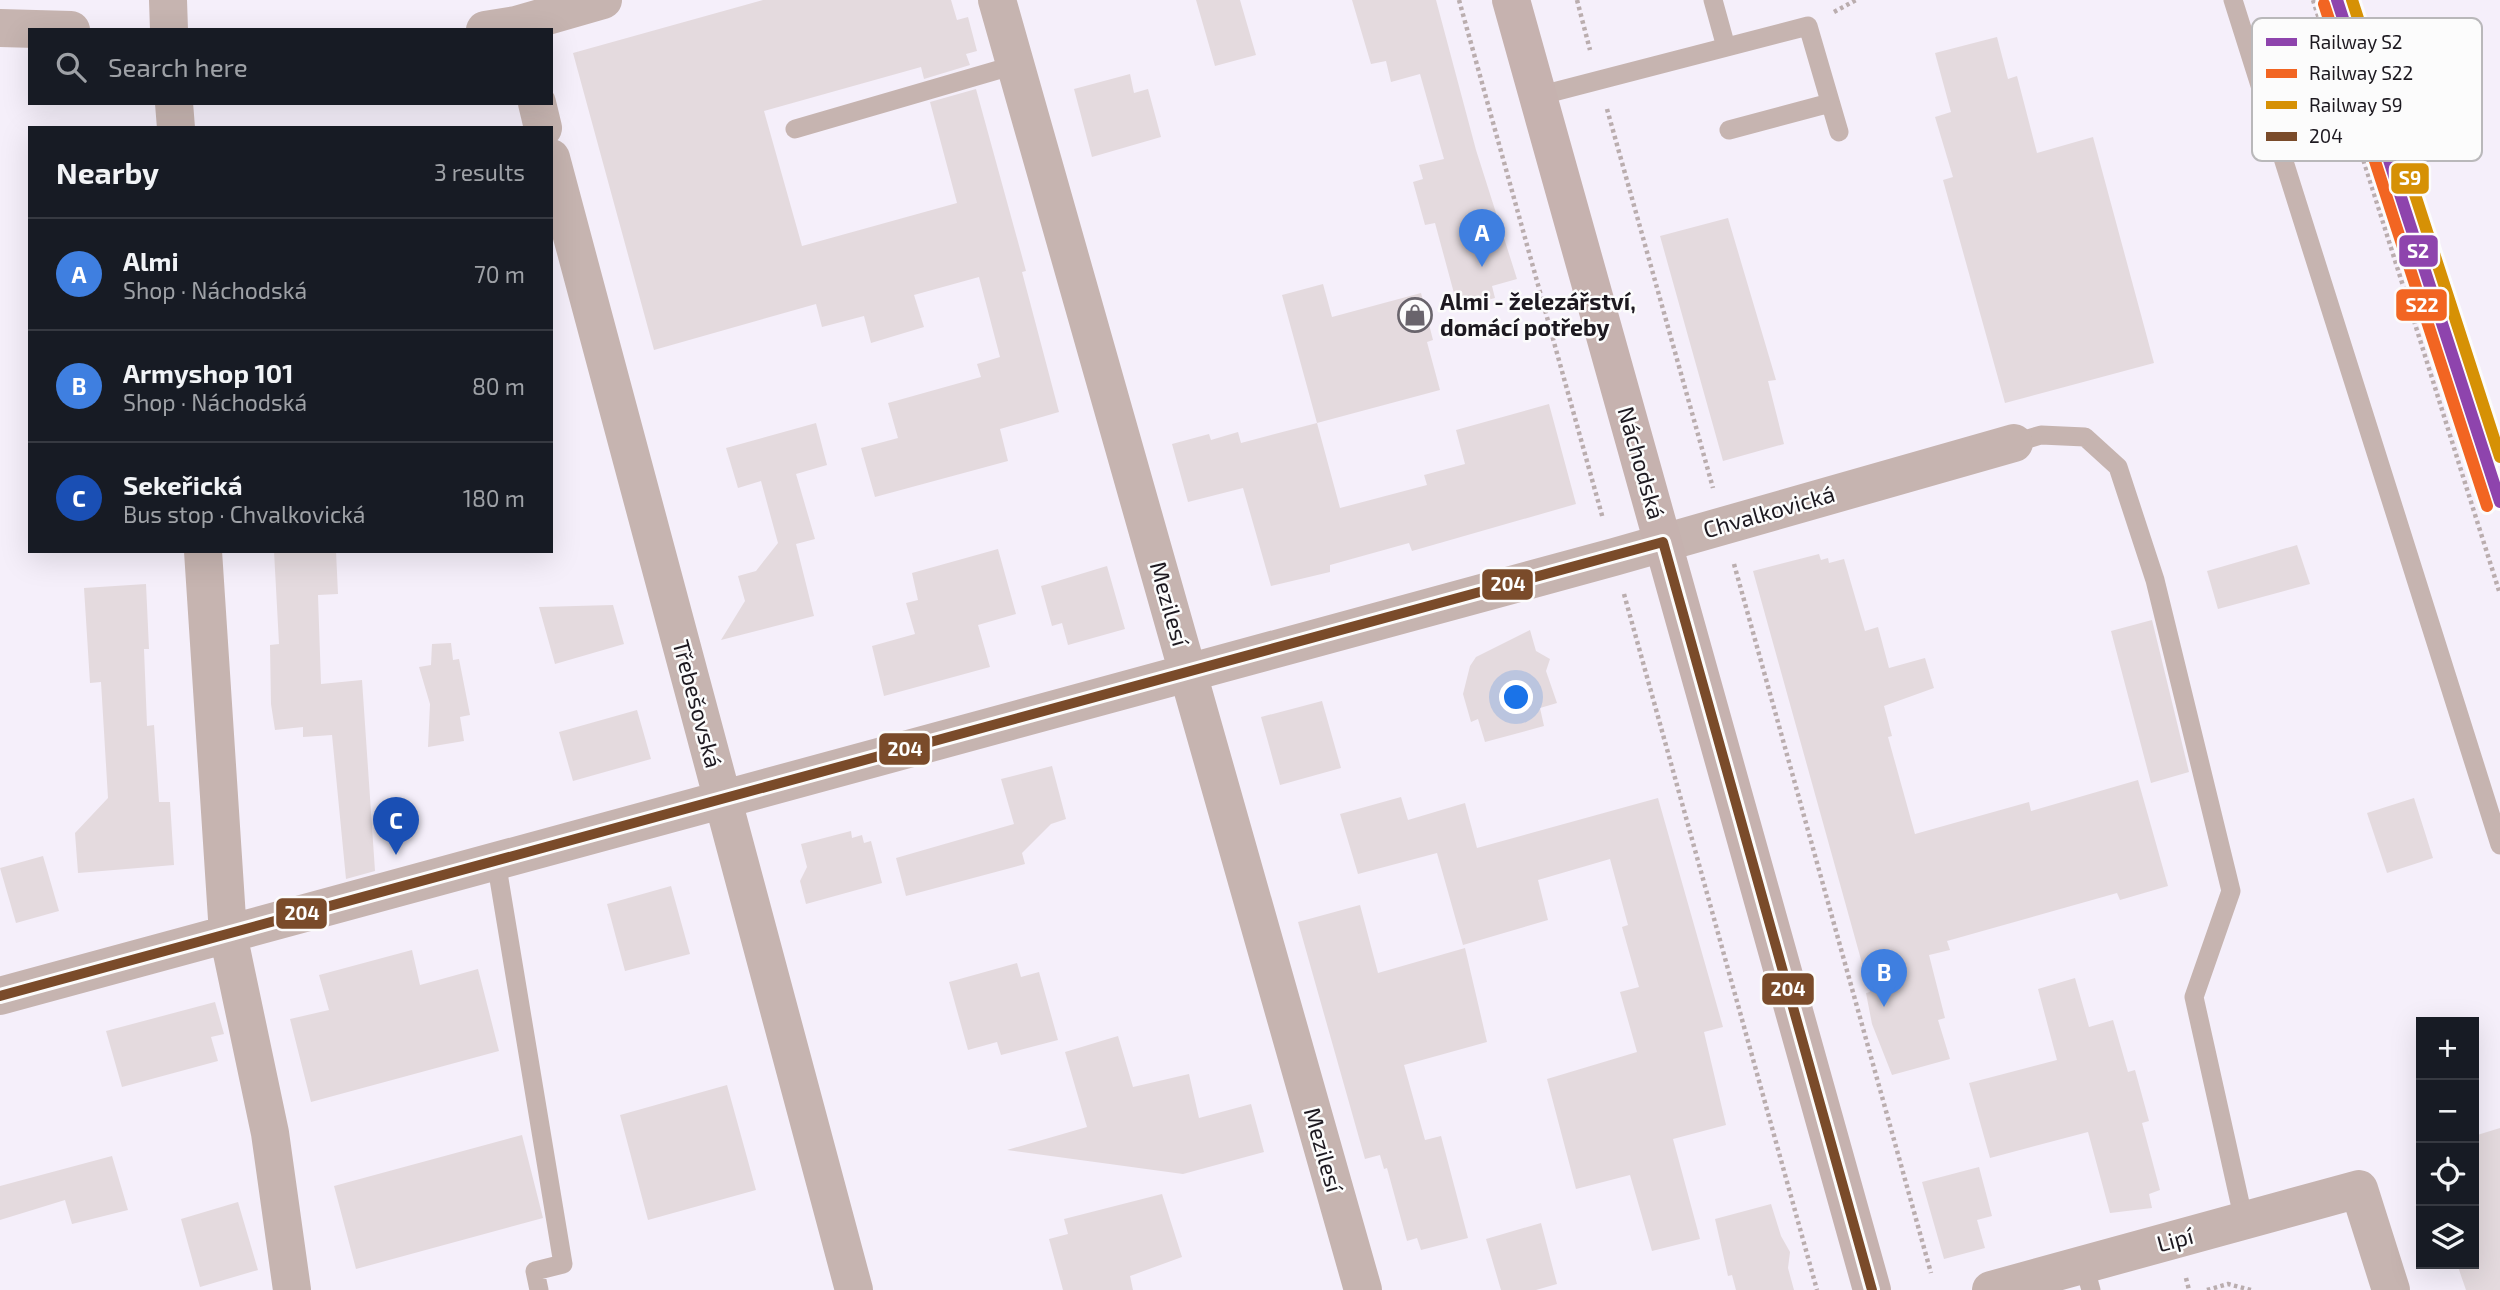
<!DOCTYPE html>
<meta charset="utf-8">
<style>
body{margin:0;font-family:"Exo 2",sans-serif;background:#242831;color:#f1f3f6}
.controls{position:absolute;right:21px;bottom:21px;display:grid;overflow:hidden;border-radius:0px;box-shadow:0 7px 28px #0002}
.controls button{width:63px;height:63px;display:grid;place-items:center;padding:0;border:0;border-bottom:2px solid #363941;background:#171b24;color:#f1f3f6;font:35px sans-serif}
.you{position:absolute;left:1517px;top:698px;width:24px;height:24px;margin:-18px;border:5px solid #fff;border-radius:50%;background:#1a73e8;box-shadow:0 0 0 10px #1a73e833}
.badge{display:grid;place-items:center;width:46px;height:46px;border-radius:50%;background:#b4b3b8;color:#fff;font-size:23px;font-weight:700}
.pin{position:absolute;translate:-50% -58px;filter:drop-shadow(0 2px 4px #0008)}
.pin::after{content:'';position:absolute;top:37px;width:24px;height:21px;background:inherit;clip-path:polygon(0 0,100% 0,50% 100%)}
.list{margin:0;padding:0;list-style:none}
h2{display:flex;justify-content:space-between;align-items:center;height:91px;margin:0;padding:0 28px;font-size:30px}
h2 small{font-size:23px;font-weight:400;color:#9ea1a6}
.list li{display:grid;grid-template-columns:46px 1fr auto;gap:21px;align-items:center;box-sizing:border-box;height:112px;padding:0 28px;border-top:2px solid #363941}
.list b{display:block;font-size:26px;white-space:nowrap}
.list p{margin:0;font-size:23px;white-space:nowrap;color:#9ea1a6}
.list em{font-size:23px;font-style:normal;color:#9ea1a6}
.icon{flex:none;width:38px;height:38px;fill:none;stroke:currentColor;stroke-width:2;stroke-linecap:round;stroke-linejoin:round}
.map{position:relative;flex:none;width:2500px;height:1290px;overflow:hidden}
.search{position:absolute;background:#171b24;box-shadow:0 7px 28px #0002;left:28px;top:28px;width:525px;height:77px;display:flex;align-items:center;gap:18px;box-sizing:border-box;padding:0 24px;border-radius:0px;color:#9ea1a6;font-size:26px}
.panel{position:absolute;background:#171b24;box-shadow:0 7px 28px #0002;left:28px;top:126px;width:525px;height:427px;border-radius:0px}
.map>svg:first-child{display:block}
.building{fill:#e4dade}
.lines{fill:none;stroke-linecap:round;stroke-linejoin:round}
.path{stroke:#baadae;stroke-width:4.5;stroke-dasharray:3.5 3.5;stroke-linecap:butt}
.service{stroke:#c6b4b0;stroke-width:19}
.minor{stroke:#c6b4b0;stroke-width:38}
.secondary{stroke:#c6b2af;stroke-width:38}
.bus-1-casing{stroke:#fcfcfc;stroke-width:16}
.bus-1{stroke:#7a4b2a;stroke-width:10}
.rail-1-casing{stroke:#fcfcfc;stroke-width:18}
.rail-2-casing{stroke:#fcfcfc;stroke-width:18}
.rail-3-casing{stroke:#fcfcfc;stroke-width:18}
.rail-1{stroke:#8e44ad;stroke-width:12}
.rail-2{stroke:#f26522;stroke-width:12}
.rail-3{stroke:#d69105;stroke-width:12}
.labels{text-anchor:middle;stroke-width:5;stroke-linejoin:round;paint-order:stroke}
.poi-label{font-size:23px;font-weight:bold;fill:#1d1920;stroke:#fcfcfc;text-anchor:start}
.street-label{font-size:23px;fill:#1d1920;stroke:#fcfcfc}
.key{fill:#fcfcfc;stroke:#b9b8ba;stroke-width:2}
.key-label{font-size:19px;fill:#1d1920}
.line-badge{stroke:#fcfcfc;stroke-width:2.5}
.badge-label{font-size:19px;text-anchor:middle;font-weight:bold;fill:#fff}
</style>
<div class="map">
<svg width="2500" height="1290" viewBox="0 0 2500 1290">
<rect width="100%" height="100%" fill="#f5effa"/>
<path class="building" d="M 763,0 L 951,0 L 957,20 L 968,17 L 977,51 L 966,54 L 970,65 L 924,79 L 921,67 L 764,111 L 802,246 L 957,203 L 930,102 L 976,89 L 1026,271 L 1022,272 L 1059,412 L 1000,429 L 1008,461 L 875,497 L 861,448 L 898,438 L 888,403 L 981,377 L 977,364 L 1000,357 L 979,277 L 914,295 L 924,327 L 871,343 L 864,316 L 822,327 L 816,304 L 654,350 L 573,53 Z
M 1196,0 L 1240,0 L 1256,55 L 1215,66 Z
M 1352,0 L 1436,0 L 1476,150 L 1517,279 L 1492,286 L 1495,298 L 1458,308 L 1435,223 L 1425,225 L 1413,182 L 1423,179 L 1419,165 L 1444,159 L 1420,74 L 1391,82 L 1386,61 L 1371,64 Z
M 1997,37 L 2008,79 L 2017,76 L 2037,153 L 2093,137 L 2154,363 L 2005,403 L 1943,180 L 1953,177 L 1935,117 L 1951,112 L 1935,53 Z
M 1130,74 L 1134,93 L 1148,89 L 1161,137 L 1092,157 L 1074,89 Z
M 1728,218 L 1776,380 L 1768,381 L 1784,444 L 1723,461 L 1660,236 Z
M 1323,284 L 1332,317 L 1421,293 L 1433,340 L 1427,342 L 1440,390 L 1317,423 L 1340,508 L 1427,485 L 1424,475 L 1465,464 L 1456,430 L 1549,404 L 1576,504 L 1412,551 L 1409,543 L 1330,565 L 1330,572 L 1271,586 L 1243,488 L 1188,502 L 1172,444 L 1209,434 L 1211,440 L 1238,432 L 1241,443 L 1317,423 L 1282,295 Z
M 816,423 L 827,465 L 796,474 L 815,539 L 796,544 L 814,616 L 721,640 L 745,601 L 738,576 L 756,571 L 778,543 L 761,481 L 738,488 L 726,448 Z
M 2297,545 L 2310,584 L 2218,609 L 2207,571 Z
M 998,549 L 1016,614 L 978,625 L 990,667 L 884,696 L 872,646 L 915,634 L 906,603 L 918,600 L 912,573 Z
M 274,551 L 336,551 L 338,594 L 318,595 L 321,684 L 362,680 L 375,871 L 346,879 L 332,735 L 303,737 L 303,727 L 275,730 L 271,704 L 270,645 L 279,644 Z
M 1819,554 L 1821,560 L 1828,558 L 1829,563 L 1844,559 L 1865,631 L 1878,627 L 1889,668 L 1925,658 L 1934,688 L 1884,706 L 1892,736 L 1888,737 L 1915,834 L 2029,802 L 2031,811 L 2138,780 L 2168,886 L 2120,900 L 2117,893 L 1947,941 L 1950,950 L 1929,955 L 1945,1018 L 1938,1020 L 1950,1059 L 1892,1075 L 1872,1024 L 1866,993 L 1870,992 L 1753,571 Z
M 1107,566 L 1125,629 L 1068,645 L 1062,623 L 1052,626 L 1041,586 Z
M 146,584 L 149,649 L 144,649 L 147,726 L 154,725 L 159,802 L 170,802 L 174,865 L 78,873 L 75,833 L 108,798 L 101,682 L 90,683 L 84,588 Z
M 613,605 L 624,644 L 555,664 L 539,607 Z
M 2152,620 L 2189,772 L 2151,783 L 2111,631 Z
M 1530,630 L 1536,651 L 1550,659 L 1546,671 L 1557,703 L 1540,708 L 1544,726 L 1485,742 L 1478,719 L 1471,722 L 1463,694 L 1470,666 L 1476,657 Z
M 451,643 L 453,660 L 459,659 L 470,715 L 460,717 L 464,741 L 428,747 L 430,704 L 419,667 L 431,665 L 432,644 Z
M 1322,701 L 1341,768 L 1280,785 L 1261,717 Z
M 637,710 L 651,759 L 573,781 L 559,732 Z
M 1052,766 L 1066,819 L 1051,824 L 1022,853 L 1025,864 L 906,896 L 896,858 L 1014,824 L 1001,779 Z
M 1401,797 L 1408,820 L 1465,803 L 1477,848 L 1658,798 L 1723,1027 L 1704,1032 L 1726,1125 L 1673,1139 L 1700,1239 L 1652,1251 L 1630,1175 L 1576,1189 L 1547,1079 L 1637,1052 L 1620,992 L 1639,987 L 1622,927 L 1628,925 L 1610,859 L 1538,880 L 1548,920 L 1463,945 L 1437,853 L 1358,874 L 1340,814 Z
M 2414,798 L 2433,858 L 2387,873 L 2367,813 Z
M 851,831 L 852,838 L 862,835 L 864,843 L 871,841 L 882,883 L 806,904 L 800,881 L 807,867 L 801,844 Z
M 43,856 L 59,911 L 16,923 L 0,868 Z
M 671,886 L 690,954 L 625,971 L 607,904 Z
M 1360,905 L 1378,973 L 1465,948 L 1487,1042 L 1404,1065 L 1425,1140 L 1441,1136 L 1468,1238 L 1421,1250 L 1417,1238 L 1407,1241 L 1387,1168 L 1384,1169 L 1380,1155 L 1365,1159 L 1298,922 Z
M 412,950 L 420,985 L 478,969 L 499,1051 L 311,1102 L 290,1019 L 329,1010 L 319,975 Z
M 1017,963 L 1021,977 L 1039,972 L 1058,1040 L 1001,1055 L 997,1042 L 968,1050 L 949,982 Z
M 2075,978 L 2089,1027 L 2113,1020 L 2128,1072 L 2135,1070 L 2149,1121 L 2142,1123 L 2160,1190 L 2149,1194 L 2152,1208 L 2110,1213 L 2088,1132 L 1990,1158 L 1969,1083 L 2057,1060 L 2038,989 Z
M 215,1002 L 224,1034 L 211,1037 L 218,1061 L 122,1087 L 106,1031 Z
M 1118,1036 L 1133,1087 L 1189,1074 L 1199,1118 L 1251,1104 L 1264,1152 L 1183,1174 L 1007,1150 L 1087,1127 L 1065,1052 Z
M 727,1085 L 756,1190 L 648,1220 L 620,1115 Z
M 2500,1128 L 2500,1290 L 2466,1290 L 2457,1264 L 2474,1264 L 2474,1136 Z
M 522,1135 L 543,1218 L 356,1269 L 334,1186 Z
M 112,1156 L 128,1210 L 72,1224 L 65,1200 L 0,1220 L 0,1186 Z
M 1979,1167 L 1992,1216 L 1977,1220 L 1985,1248 L 1944,1259 L 1922,1182 Z
M 1162,1194 L 1182,1257 L 1130,1276 L 1133,1290 L 1063,1290 L 1049,1239 L 1068,1234 L 1064,1219 Z
M 238,1202 L 258,1270 L 200,1287 L 181,1219 Z
M 1771,1204 L 1781,1236 L 1790,1252 L 1788,1268 L 1794,1290 L 1736,1290 L 1732,1275 L 1728,1276 L 1715,1219 Z
M 1541,1223 L 1557,1284 L 1536,1290 L 1501,1290 L 1486,1239 Z"/>
<g class="lines">
<path class="path" d="M 1459,0 L 1603,519
M 1577,0 L 1590,50
M 2313,0 L 2500,594
M 1834,12 L 1856,0
M 1607,109 L 1713,488
M 1734,564 L 1931,1273
M 1624,594 L 1817,1290
M 2186,1278 L 2189,1290
M 2207,1290 L 2228,1284 L 2251,1290"/>
<path class="service" d="M 1713,0 L 1726,47
M 2233,0 L 2500,845
M 1538,96 L 1808,26 L 1839,132
M 795,129 L 1015,65
M 1729,130 L 1830,103
M 2014,443 L 2041,435 L 2085,437 L 2118,467 L 2155,580 L 2231,891 L 2194,997 L 2244,1221
M 496,861 L 563,1264 L 535,1271 L 539,1290
M 2084,1265 L 2091,1290"/>
<path class="minor" d="M 168,0 L 169,30
M 997,0 L 1363,1290
M 0,28 L 71,30
M 485,30 L 516,25 L 603,0
M 174,103 L 176,128
M 537,103 L 543,128
M 551,158 L 854,1290
M 203,551 L 228,934 L 270,1133 L 292,1290
M 0,996 L 1614,557 L 2014,443
M 1991,1290 L 2359,1189 L 2391,1290"/>
<path class="secondary" d="M 1511,0 L 1872,1290"/>
<g class="bus-1-casing">
<path id="bus-1" d="M 0,996 L 1663,542 L 1872,1290"/>
</g>
<use href="#bus-1" class="bus-1"/>
<g class="rail-1-casing">
<path id="rail-1" d="M 2337,0 L 2500,502"/>
</g>
<g class="rail-2-casing">
<path id="rail-2" d="M 2324,4 L 2487,506"/>
</g>
<g class="rail-3-casing">
<path id="rail-3" d="M 2352,0 L 2500,457"/>
</g>
<use href="#rail-1" class="rail-1"/>
<use href="#rail-2" class="rail-2"/>
<use href="#rail-3" class="rail-3"/>
</g>
<defs>
<g id="shop-ring" transform="scale(1.75)"><circle r="9.5" fill="#fcfcfc" stroke="#69646c" stroke-width="1.5"/><path d="M-5-2.5h2.3a2.7 3.5 0 0 1 5.4 0H5L5.5 6h-11ZM-1.5-2.5h3a1.5 2.3 0 0 0-3 0Z" fill="#69646c"/></g>
</defs>
<g fill-rule="evenodd">
<use href="#shop-ring" x="1415" y="315"/>
</g>
<g class="labels">
<g class="poi-label">
<text x="1440" y="310">Almi - železářství,<tspan x="1440" dy="26">domácí potřeby</tspan></text>
</g>
<g class="street-label">
<text transform="translate(1641 463) rotate(74)" y="8">Náchodská</text>
<text transform="translate(1769 512) rotate(-16)" y="8">Chvalkovická</text>
<text transform="translate(1169 604) rotate(74)" y="8">Mezilesí</text>
<text transform="translate(697 704) rotate(75)" y="8">Třebešovská</text>
<text transform="translate(1323 1150) rotate(74)" y="8">Mezilesí</text>
<text transform="translate(2175 1240) rotate(-15)" y="8">Lipí</text>
</g>
</g>
<rect x="2252" y="18" width="230" height="143" rx="10" class="key"/>
<rect x="2266" y="38" width="31" height="8" fill="#8e44ad"/>
<rect x="2266" y="69" width="31" height="9" fill="#f26522"/>
<rect x="2266" y="101" width="31" height="8" fill="#d69105"/>
<rect x="2266" y="132" width="31" height="9" fill="#7a4b2a"/>
<g class="key-label">
<text x="2309" y="49">Railway S2</text>
<text x="2309" y="80">Railway S22</text>
<text x="2309" y="112">Railway S9</text>
<text x="2309" y="143">204</text>
</g>
<g class="line-badge">
<rect x="2390" y="162" width="40" height="33" rx="7" fill="#d69105"/>
<rect x="2398" y="234" width="41" height="34" rx="7" fill="#8e44ad"/>
<rect x="2395" y="288" width="53" height="34" rx="7" fill="#f26522"/>
<rect x="1481" y="568" width="53" height="33" rx="7" fill="#7a4b2a"/>
<rect x="878" y="732" width="53" height="34" rx="7" fill="#7a4b2a"/>
<rect x="275" y="897" width="53" height="33" rx="7" fill="#7a4b2a"/>
<rect x="1761" y="972" width="54" height="34" rx="7" fill="#7a4b2a"/>
</g>
<g class="badge-label">
<text x="2410" y="185">S9</text>
<text x="2418" y="258">S2</text>
<text x="2422" y="312">S22</text>
<text x="1508" y="591">204</text>
<text x="905" y="756">204</text>
<text x="302" y="920">204</text>
<text x="1788" y="996">204</text>
</g>
</svg>
<div class="controls">
<button>+</button>
<button>−</button>
<button><svg class="icon" aria-label="locate" viewBox="0 0 24 24"><circle cx="12" cy="12" r="6"/><path d="M12 2v4M12 18v4M2 12h4M18 12h4"/></svg></button>
<button><svg class="icon" aria-label="layers" viewBox="0 0 24 24"><path d="M12 4l9 5-9 5-9-5zM3 14l9 5 9-5"/></svg></button>
</div>
<div class="you"></div>
<div class="pin badge" style="left:1482px;top:267px;background:#3f7fe0">A</div>
<div class="pin badge" style="left:1884px;top:1007px;background:#3f7fe0">B</div>
<div class="pin badge" style="left:396px;top:855px;background:#1a4fb4">C</div>
<div class="search"><svg class="icon" aria-label="search" viewBox="0 0 24 24"><circle cx="10" cy="10" r="6"/><path d="M15 15l6 6"/></svg>Search here</div>
<section class="panel">
<h2>Nearby<small>3 results</small></h2>
<ul class="list">
<li><span class="badge" style="background:#3f7fe0">A</span><div><b>Almi</b><p>Shop · Náchodská</p></div><em>70 m</em></li>
<li><span class="badge" style="background:#3f7fe0">B</span><div><b>Armyshop 101</b><p>Shop · Náchodská</p></div><em>80 m</em></li>
<li><span class="badge" style="background:#1a4fb4">C</span><div><b>Sekeřická</b><p>Bus stop · Chvalkovická</p></div><em>180 m</em></li>
</ul>
</section>
</div>
